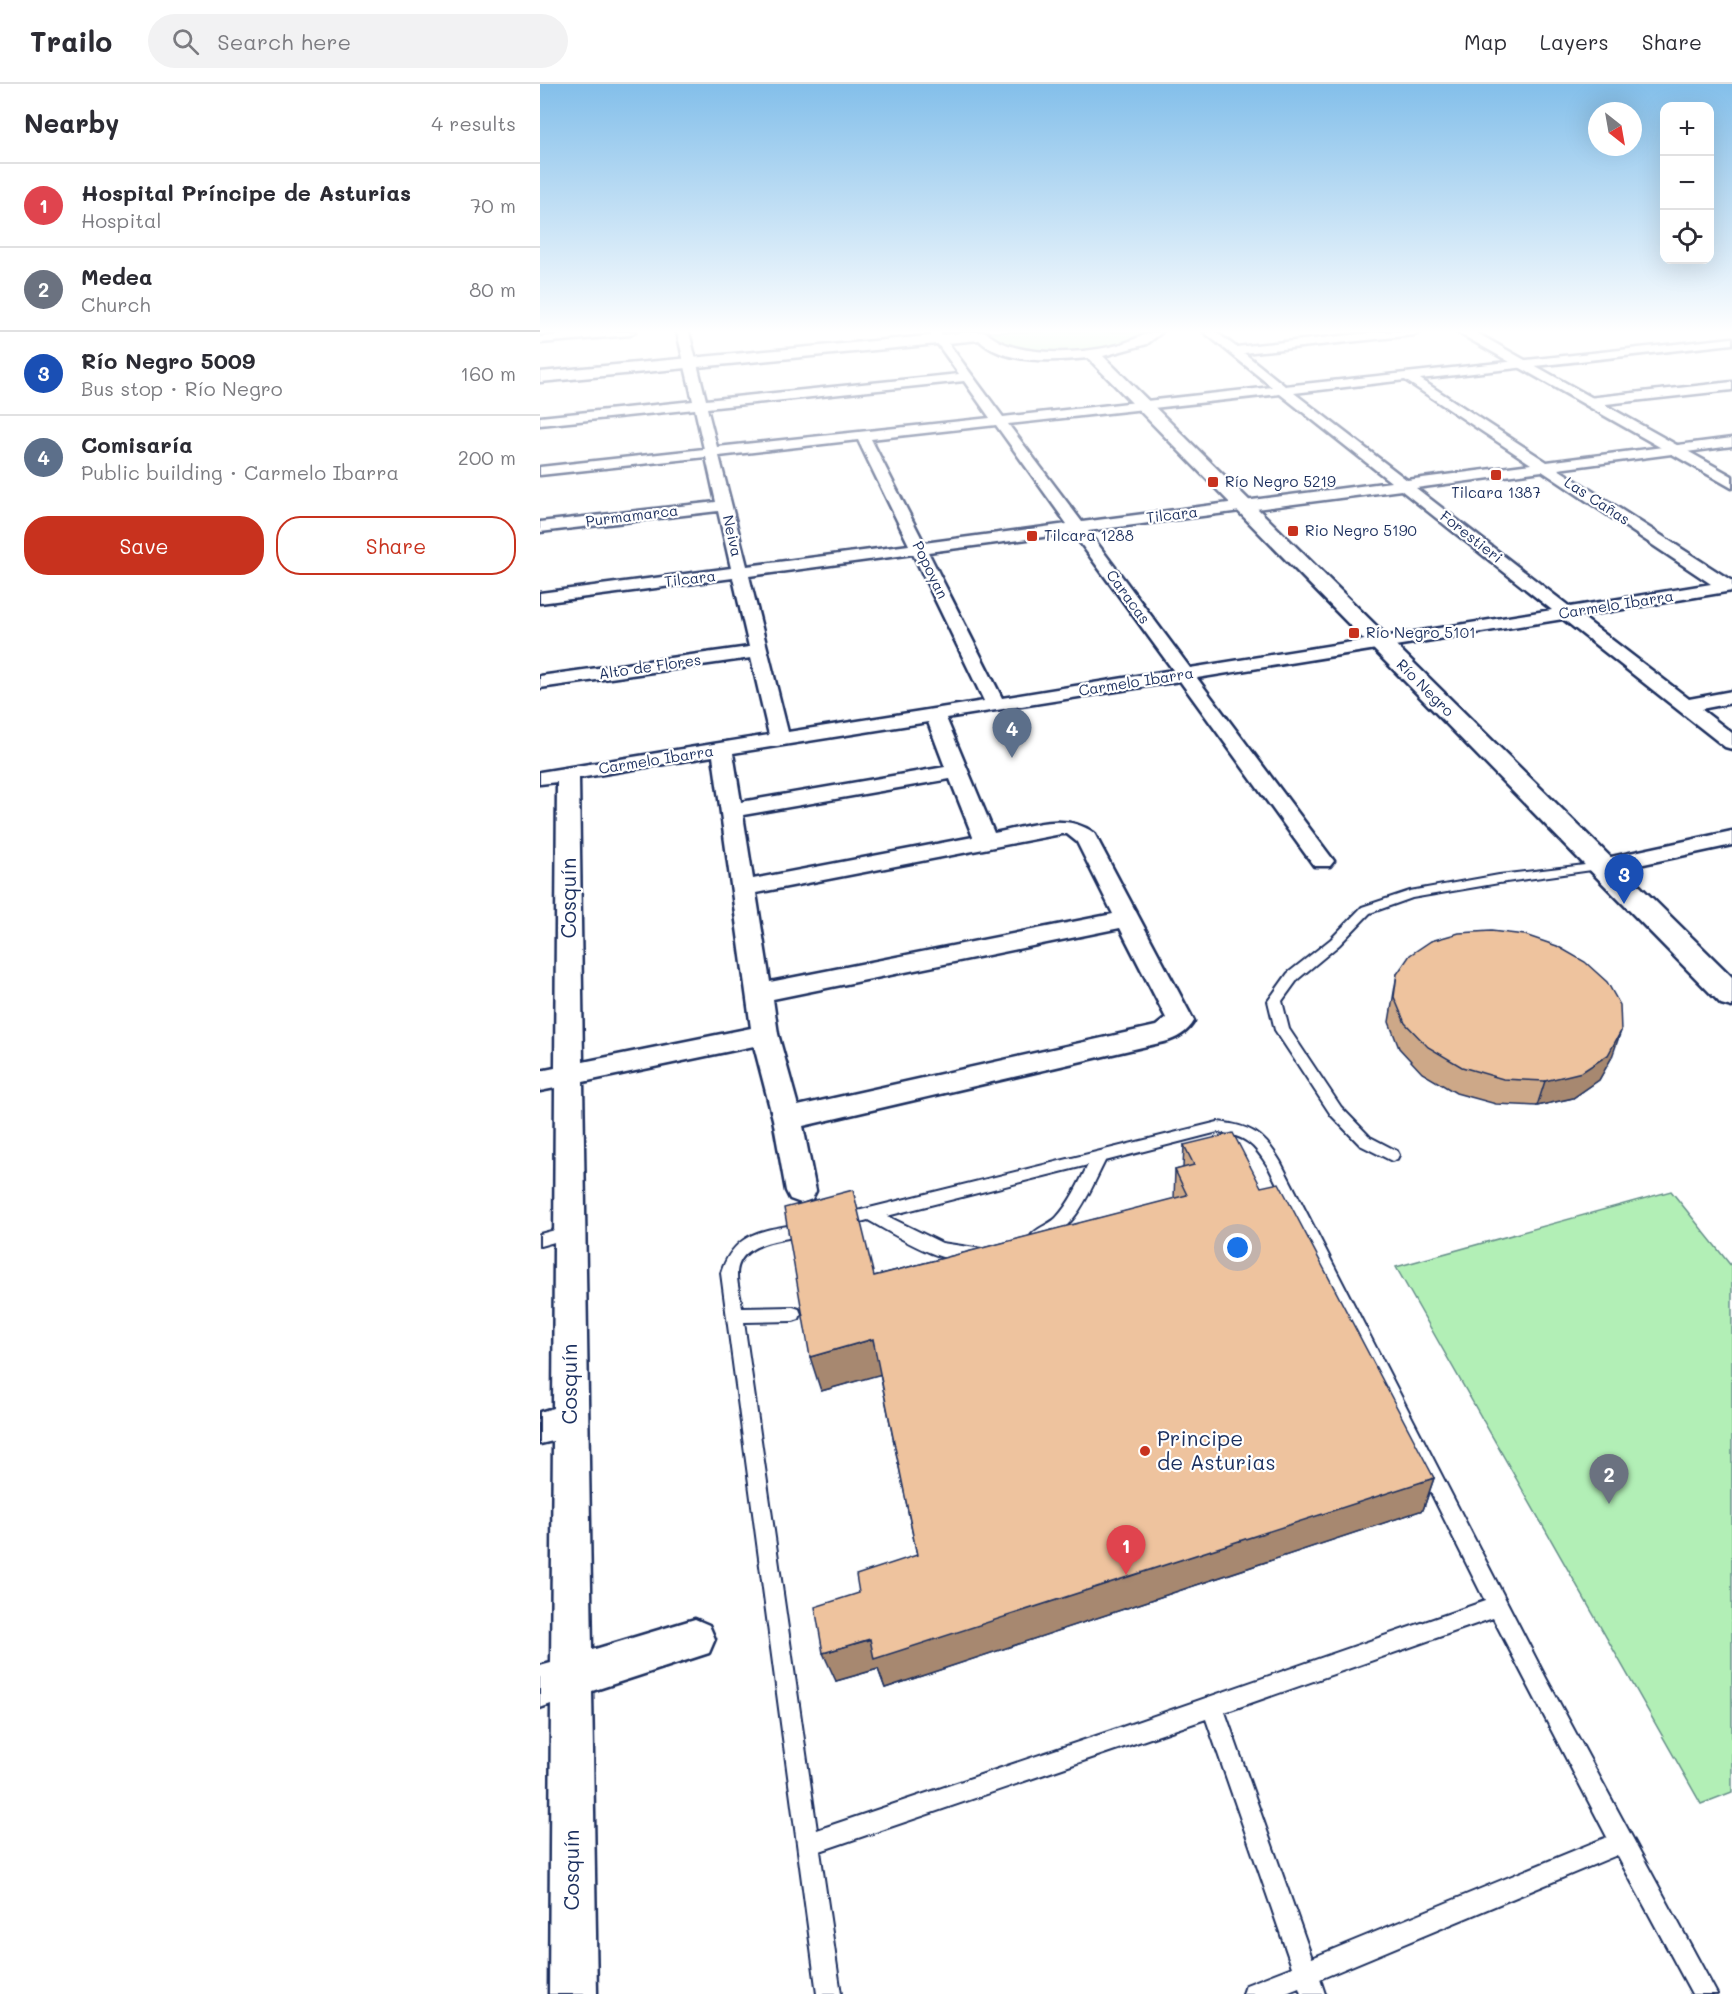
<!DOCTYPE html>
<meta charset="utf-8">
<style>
body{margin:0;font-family:Mali,sans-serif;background:#f2f2f3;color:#2b2b33}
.controls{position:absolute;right:18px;top:18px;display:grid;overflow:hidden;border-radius:12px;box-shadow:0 6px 24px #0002}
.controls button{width:54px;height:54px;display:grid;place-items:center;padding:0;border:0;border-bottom:2px solid #e1e1e2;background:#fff;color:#2b2b33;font:30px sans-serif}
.compass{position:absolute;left:1048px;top:18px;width:54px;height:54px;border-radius:50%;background:#fff;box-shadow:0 6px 24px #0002;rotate:149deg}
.you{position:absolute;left:698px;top:1164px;width:21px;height:21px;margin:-15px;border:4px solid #fff;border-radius:50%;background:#1a73e8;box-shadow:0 0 0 9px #1a73e833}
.badge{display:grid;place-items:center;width:39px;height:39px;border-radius:50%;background:#c8321e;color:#fff;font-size:20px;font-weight:700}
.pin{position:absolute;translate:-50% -50px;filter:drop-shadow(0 2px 3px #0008)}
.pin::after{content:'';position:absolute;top:32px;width:21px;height:18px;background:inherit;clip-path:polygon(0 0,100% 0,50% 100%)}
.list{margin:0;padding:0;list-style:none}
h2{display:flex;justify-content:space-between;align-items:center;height:78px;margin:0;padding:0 24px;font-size:26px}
h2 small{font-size:20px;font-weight:400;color:#7c7c81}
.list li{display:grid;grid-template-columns:39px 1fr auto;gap:18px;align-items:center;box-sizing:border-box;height:84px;padding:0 24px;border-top:2px solid #e1e1e2}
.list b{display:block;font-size:22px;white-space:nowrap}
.list p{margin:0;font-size:20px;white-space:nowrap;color:#7c7c81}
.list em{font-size:20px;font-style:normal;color:#7c7c81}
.actions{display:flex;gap:12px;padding:18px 24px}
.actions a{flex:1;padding:14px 0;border:2px solid #c8321e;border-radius:24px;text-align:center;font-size:21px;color:#c8321e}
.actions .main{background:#c8321e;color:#fff}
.icon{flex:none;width:33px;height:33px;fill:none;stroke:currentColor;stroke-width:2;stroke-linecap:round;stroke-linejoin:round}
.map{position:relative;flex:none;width:1192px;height:1910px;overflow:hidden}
header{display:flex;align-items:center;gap:36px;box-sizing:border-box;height:84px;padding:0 30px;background:#fff;border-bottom:2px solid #e1e1e2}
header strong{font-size:28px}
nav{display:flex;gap:33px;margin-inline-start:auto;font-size:21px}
.search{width:420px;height:54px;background:#f2f2f3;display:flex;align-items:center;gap:15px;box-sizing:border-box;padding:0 21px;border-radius:33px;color:#7c7c81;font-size:22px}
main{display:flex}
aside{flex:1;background:#fff}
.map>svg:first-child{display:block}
.green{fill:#b2efb6;stroke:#668f8a;stroke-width:1.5}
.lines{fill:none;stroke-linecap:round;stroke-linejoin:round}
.service-casing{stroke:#1b2f5e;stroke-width:4}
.minor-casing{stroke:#1b2f5e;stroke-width:5}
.secondary-casing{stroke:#1b2f5e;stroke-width:5}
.service{fill:#fff;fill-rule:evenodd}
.minor{fill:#fff;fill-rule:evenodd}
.secondary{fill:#fff;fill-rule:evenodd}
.wall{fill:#cda888;stroke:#1b2f5e;stroke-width:1.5}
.shaded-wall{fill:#a7886f;stroke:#1b2f5e;stroke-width:1.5}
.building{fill:#eec39e;stroke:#1b2f5e;stroke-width:1.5}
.poi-dot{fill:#c8321e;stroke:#fff;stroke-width:2}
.labels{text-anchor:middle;stroke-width:4.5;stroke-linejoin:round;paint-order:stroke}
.far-poi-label{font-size:15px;fill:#1b2f5e;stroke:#fff;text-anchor:start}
.far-street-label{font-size:15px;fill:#1b2f5e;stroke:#fff}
.near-street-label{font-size:21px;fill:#1b2f5e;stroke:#fff}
.near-poi-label{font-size:21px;fill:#1b2f5e;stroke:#fff;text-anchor:start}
</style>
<header>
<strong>Trailo</strong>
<div class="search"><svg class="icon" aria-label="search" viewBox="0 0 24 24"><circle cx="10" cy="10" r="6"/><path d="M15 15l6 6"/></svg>Search here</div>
<nav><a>Map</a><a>Layers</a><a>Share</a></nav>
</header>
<main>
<aside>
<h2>Nearby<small>4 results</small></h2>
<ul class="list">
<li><span class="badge" style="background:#e0444e">1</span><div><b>Hospital Príncipe de Asturias</b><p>Hospital</p></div><em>70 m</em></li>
<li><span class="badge" style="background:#6b7280">2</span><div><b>Medea</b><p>Church</p></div><em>80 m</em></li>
<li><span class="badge" style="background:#1a4fb4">3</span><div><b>Río Negro 5009</b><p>Bus stop · Río Negro</p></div><em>160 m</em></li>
<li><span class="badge" style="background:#5c6f8a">4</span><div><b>Comisaría</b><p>Public building · Carmelo Ibarra</p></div><em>200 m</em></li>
</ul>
<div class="actions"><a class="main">Save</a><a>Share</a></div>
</aside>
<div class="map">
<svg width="1192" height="1910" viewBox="0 0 1192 1910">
<rect width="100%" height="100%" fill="#fff"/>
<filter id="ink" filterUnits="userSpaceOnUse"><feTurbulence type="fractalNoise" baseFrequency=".0167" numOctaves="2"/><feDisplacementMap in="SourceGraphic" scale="12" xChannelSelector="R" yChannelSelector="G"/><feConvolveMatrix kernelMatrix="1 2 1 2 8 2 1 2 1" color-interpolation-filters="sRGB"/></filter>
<g filter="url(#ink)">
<path class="green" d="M 447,248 L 606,248 C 582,274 470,277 447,248 Z
M 1131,1107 L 1192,1183 L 1192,1708 L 1161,1720 L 856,1183 Z"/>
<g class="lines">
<g class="service-casing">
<path id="service" d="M 1062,779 L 1066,780 L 1068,782 L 1066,784 L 959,799 L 872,814 L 830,829 L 799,861 L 758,895 L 742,917 L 749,945 L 801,1023 L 830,1053 L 857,1067 L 859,1071 L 857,1075 L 852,1077 L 820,1061 L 791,1031 L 735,946 L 728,917 L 748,889 L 791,855 L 822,823 L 870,807 L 959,791 Z
M 678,1038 C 711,1042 723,1049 740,1077 L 1006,1594 L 1177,1910 L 1152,1910 L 1077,1771 L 780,1895 L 785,1910 L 761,1910 L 759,1904 L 744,1910 L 703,1910 L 706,1901 L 752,1883 L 666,1635 L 280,1767 L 301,1910 L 277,1910 L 181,1189 C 195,1146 226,1146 265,1139 L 271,1141 L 273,1145 L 271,1149 L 265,1151 C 242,1156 197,1158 197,1191 C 197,1202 201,1213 202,1224 L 253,1223 L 259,1225 L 261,1230 L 259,1235 L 253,1237 L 204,1238 L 277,1746 L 565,1649 L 945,1517 L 729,1084 C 714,1060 706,1052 678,1048 L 565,1077 C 548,1110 536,1147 498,1159 L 492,1157 L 490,1153 C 495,1144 509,1141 516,1134 C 530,1119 539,1099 548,1081 L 347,1132 L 402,1159 L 442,1165 L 444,1170 L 442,1175 C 408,1186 357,1152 328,1136 L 301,1143 L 296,1141 L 293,1137 L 296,1133 L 301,1131 ZM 953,1534 L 1067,1753 L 772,1874 L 685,1628 Z
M 30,1142 L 36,1144 L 38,1148 L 36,1152 L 0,1162 L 0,1150 Z"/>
</g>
<g class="minor-casing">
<path id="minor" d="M 48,248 L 95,248 L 90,251 L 0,259 L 0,253 Z
M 137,248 L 149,248 L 166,316 L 419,290 L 389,248 L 400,248 L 463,333 L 732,303 L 664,248 L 676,248 L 696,263 L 838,248 L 879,248 L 874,251 L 704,269 L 745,302 L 1192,254 L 1192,260 L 880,295 L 1007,378 L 1192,354 L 1192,362 L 1018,385 L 1192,497 L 1192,507 L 1041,532 L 1149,615 L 1192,607 L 1192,619 L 1161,625 L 1192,649 L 1192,665 L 1185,663 L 1023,535 L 657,594 L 794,777 L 790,782 L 774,782 L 640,597 L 406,634 L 454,749 C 488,743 524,727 554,749 L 654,937 C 648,948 636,955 624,958 L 263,1042 L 276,1107 L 272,1115 L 261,1119 L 250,1115 L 246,1107 L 233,1035 L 214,962 L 43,998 L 52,1566 L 155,1535 L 169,1541 L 175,1555 L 169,1569 L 52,1607 L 57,1910 L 9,1910 L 11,1620 L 0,1624 L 0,1582 L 11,1579 L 13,1357 L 0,1360 L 0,1328 L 13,1324 L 15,1004 L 0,1007 L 0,987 L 15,984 L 17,698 L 0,700 L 0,688 L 229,651 L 211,574 L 0,604 L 0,592 L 209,563 L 193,494 L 0,519 L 0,509 L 191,484 L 178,427 L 0,448 L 0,438 L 176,418 L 166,373 L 0,391 L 0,383 L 164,365 L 155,325 L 0,341 L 0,333 L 153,317 ZM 865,296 L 991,380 L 867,396 L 754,309 ZM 424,297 L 450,334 L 177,363 L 167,324 ZM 740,310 L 851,398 L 542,438 L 468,340 ZM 456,341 L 527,440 L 384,459 L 331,355 ZM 318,356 L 369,461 L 207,482 L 179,372 ZM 1002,387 L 1171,500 L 1030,523 L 876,404 ZM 861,406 L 1012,526 L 650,584 L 548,447 ZM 533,449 L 633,586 L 462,614 L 388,468 ZM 373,470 L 444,617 L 248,648 L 209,492 ZM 388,638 L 405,683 L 201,718 L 193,669 ZM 173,672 L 211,944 L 43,978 L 39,694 ZM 410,695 L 433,753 L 213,795 L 203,731 ZM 521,750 L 527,750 L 537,758 L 573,830 L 230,898 L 216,809 ZM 580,844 L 626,934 L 616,942 L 258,1022 L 238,950 L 233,915 Z
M 1192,298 L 1192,306 L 1048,322 L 1042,318 L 1048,314 Z
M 1192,747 L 1192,761 L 1062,789 L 1054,787 L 1050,782 L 1054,777 L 1062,775 Z"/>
</g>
<g class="secondary-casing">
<path id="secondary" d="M 431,248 L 446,248 C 474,275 543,270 578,261 C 594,257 604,248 622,248 L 607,260 L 563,272 L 1192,893 L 1192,923 L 1181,920 L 548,274 C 516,277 464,281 439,256 L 0,298 L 0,288 Z
M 917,248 L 935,248 L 1192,392 L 1192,404 Z"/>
</g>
<use href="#service" class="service"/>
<use href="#minor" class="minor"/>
<use href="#secondary" class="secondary"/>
</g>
<path class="wall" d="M 857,890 L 1072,973 L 1059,996 L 1033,1014 L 997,1022 L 956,1020 L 916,1009 L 882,989 L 859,964 L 849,938 Z
M 644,1061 L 721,1103 L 894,1394 L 883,1426 L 345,1604 L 338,1585 L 296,1597 L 319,1509 L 377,1471 L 340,1290 L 281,1307 L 334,1192 L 634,1115 L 635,1086 L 643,1084 Z"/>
<path class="shaded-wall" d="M 1081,947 L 1072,973 L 1059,996 L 1033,1014 L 997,1022 L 1005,997 Z
M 333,1255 L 342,1290 L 281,1307 L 270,1273 Z
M 894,1394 L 883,1426 L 345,1604 L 338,1585 L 296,1597 L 283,1569 Z"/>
<path class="building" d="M 951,847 L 985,851 L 1017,862 L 1045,878 L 1067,898 L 1080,921 L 1081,947 L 1068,971 L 1042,988 L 1005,997 L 963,995 L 922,983 L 888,963 L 865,939 L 854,913 L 857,890 L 870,871 L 891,857 L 919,849 Z
M 693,1049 L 721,1103 L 739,1099 L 894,1394 L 334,1575 L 330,1555 L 283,1569 L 275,1523 L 319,1509 L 316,1491 L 377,1471 L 333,1255 L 270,1273 L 244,1124 L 313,1106 L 334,1192 L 647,1111 L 635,1086 L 654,1081 L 644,1061 Z"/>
</g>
<linearGradient id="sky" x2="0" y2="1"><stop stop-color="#83bfea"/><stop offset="0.48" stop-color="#fff"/><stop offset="1" stop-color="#fff" stop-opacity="0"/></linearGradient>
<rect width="1192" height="516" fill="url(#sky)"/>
<g class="poi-dot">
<rect x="950" y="385" width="12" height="12" rx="3"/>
<rect x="667" y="392" width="12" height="12" rx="3"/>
<rect x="747" y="441" width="12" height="12" rx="3"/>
<rect x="486" y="446" width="12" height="12" rx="3"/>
<rect x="808" y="543" width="12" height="12" rx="3"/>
<circle cx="605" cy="1367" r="6"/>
</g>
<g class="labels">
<g class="far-poi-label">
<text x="685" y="403">Río Negro 5219</text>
<text x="956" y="414" text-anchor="middle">Tilcara 1387</text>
<text x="765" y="452">Rio Negro 5190</text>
<text x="504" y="457">Tilcara 1288</text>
<text x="826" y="554">Río Negro 5101</text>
</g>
<g class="far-street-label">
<text transform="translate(1057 417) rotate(33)" y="5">Las Cañas</text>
<text transform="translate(632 431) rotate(-7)" y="5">Tilcara</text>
<text transform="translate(92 432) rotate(-7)" y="5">Purmamarca</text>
<text transform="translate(192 452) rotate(77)" y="5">Neiva</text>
<text transform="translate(931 453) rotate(38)" y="5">Forestieri</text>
<text transform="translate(390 486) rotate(64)" y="5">Popoyan</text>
<text transform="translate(150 495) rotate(-7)" y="5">Tilcara</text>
<text transform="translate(588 513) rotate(54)" y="5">Caracas</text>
<text transform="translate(1076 521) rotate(-9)" y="5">Carmelo Ibarra</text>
<text transform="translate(110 583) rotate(-8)" y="5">Alto de Flores</text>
<text transform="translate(596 598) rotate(-9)" y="5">Carmelo Ibarra</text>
<text transform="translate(885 604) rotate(45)" y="5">Río Negro</text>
<text transform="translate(116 676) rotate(-9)" y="5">Carmelo Ibarra</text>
</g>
<g class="near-street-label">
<text transform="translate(29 814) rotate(-90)" y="7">Cosquín</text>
<text transform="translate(30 1300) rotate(-90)" y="7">Cosquín</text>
<text transform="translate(32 1786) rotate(-90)" y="7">Cosquín</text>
</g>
<g class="near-poi-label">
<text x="617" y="1362">Principe<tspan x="617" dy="24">de Asturias</tspan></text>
</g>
</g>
</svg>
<div class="controls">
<button>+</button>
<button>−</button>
<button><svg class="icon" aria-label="locate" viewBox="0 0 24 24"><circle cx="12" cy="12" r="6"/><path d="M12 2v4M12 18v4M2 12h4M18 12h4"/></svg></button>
</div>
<svg class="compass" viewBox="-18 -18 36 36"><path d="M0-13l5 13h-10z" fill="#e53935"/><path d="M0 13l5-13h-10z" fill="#7c7c81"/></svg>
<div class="you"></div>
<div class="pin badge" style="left:586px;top:1491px;background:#e0444e">1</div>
<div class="pin badge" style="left:1069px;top:1420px;background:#6b7280">2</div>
<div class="pin badge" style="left:1084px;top:820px;background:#1a4fb4">3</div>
<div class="pin badge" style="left:472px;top:674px;background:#5c6f8a">4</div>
</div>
</main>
